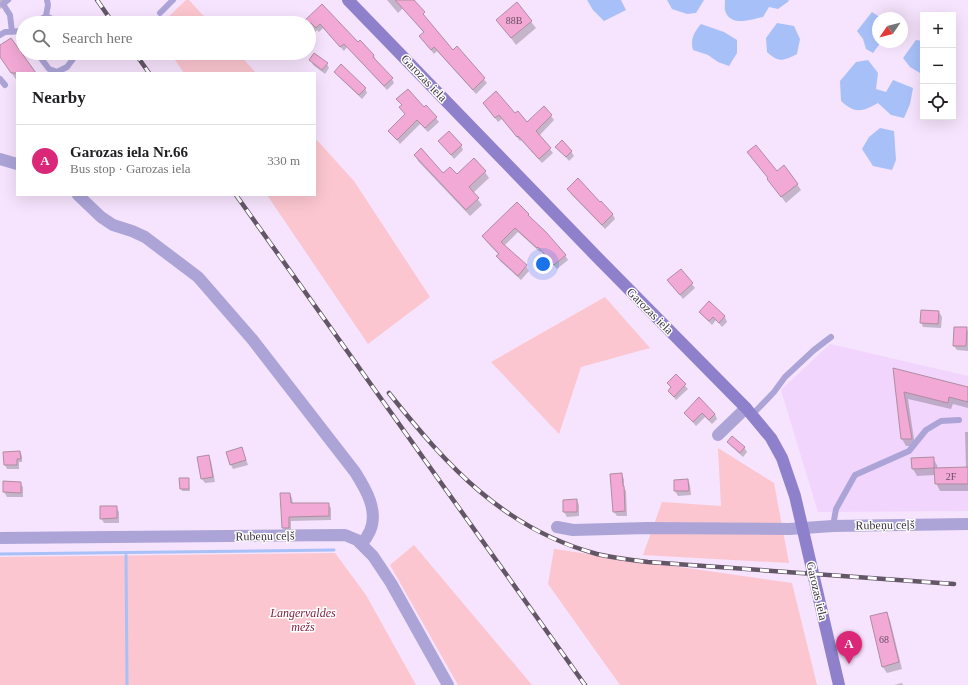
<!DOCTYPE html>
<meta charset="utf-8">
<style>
body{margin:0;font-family:"Times New Roman",serif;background:#f2f2f2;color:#202124}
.controls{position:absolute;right:12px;top:12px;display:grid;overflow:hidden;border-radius:0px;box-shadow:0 4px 16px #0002}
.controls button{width:36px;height:36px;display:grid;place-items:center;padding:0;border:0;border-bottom:1px solid #e0e0e0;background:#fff;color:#202124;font:20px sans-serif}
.compass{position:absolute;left:872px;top:12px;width:36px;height:36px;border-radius:50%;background:#fff;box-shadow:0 4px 16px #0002;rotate:235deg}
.you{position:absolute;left:543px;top:264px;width:14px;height:14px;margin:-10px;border:3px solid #fff;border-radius:50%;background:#1a73e8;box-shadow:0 0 0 6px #1a73e833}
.badge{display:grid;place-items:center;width:26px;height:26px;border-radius:50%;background:#db2777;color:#fff;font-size:13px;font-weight:700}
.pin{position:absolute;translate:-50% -33px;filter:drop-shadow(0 1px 2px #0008)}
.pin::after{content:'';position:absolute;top:21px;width:14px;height:12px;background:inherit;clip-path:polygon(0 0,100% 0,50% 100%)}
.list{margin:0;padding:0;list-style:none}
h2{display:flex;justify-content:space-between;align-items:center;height:52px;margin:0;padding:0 16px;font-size:17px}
h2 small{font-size:13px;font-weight:400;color:#757577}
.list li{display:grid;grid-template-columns:26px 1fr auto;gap:12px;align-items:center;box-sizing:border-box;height:72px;padding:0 16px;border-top:1px solid #e0e0e0}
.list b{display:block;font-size:15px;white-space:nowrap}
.list p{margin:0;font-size:13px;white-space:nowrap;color:#757577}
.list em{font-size:13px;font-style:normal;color:#757577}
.icon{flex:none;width:22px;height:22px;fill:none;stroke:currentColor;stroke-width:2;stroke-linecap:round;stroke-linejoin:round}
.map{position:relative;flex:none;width:968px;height:685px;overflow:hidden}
.search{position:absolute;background:#fff;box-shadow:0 4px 16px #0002;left:16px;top:16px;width:300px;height:44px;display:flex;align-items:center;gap:10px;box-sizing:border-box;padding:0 14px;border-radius:22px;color:#757577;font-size:15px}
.panel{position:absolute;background:#fff;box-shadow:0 4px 16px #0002;left:16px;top:72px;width:300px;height:124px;border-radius:0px}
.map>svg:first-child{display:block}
.built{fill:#f1d5fc}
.green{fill:#fbc6cf}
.water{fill:#a8c0f8}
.shadow{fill:#0003}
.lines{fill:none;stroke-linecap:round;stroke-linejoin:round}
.stream{stroke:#a8c0f8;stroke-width:3}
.building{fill:#f2a9d6;stroke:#af8da1}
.lane{stroke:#aca4d7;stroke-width:6}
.street{stroke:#aca4d7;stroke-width:12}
.secondary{stroke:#8e80cb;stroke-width:12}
.rail-casing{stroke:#635767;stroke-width:4.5}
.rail{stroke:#fff;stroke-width:3;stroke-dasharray:9;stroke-linecap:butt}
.labels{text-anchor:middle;stroke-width:3;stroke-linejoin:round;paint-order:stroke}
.number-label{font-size:10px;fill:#6a5066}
.street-label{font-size:12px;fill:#3d3340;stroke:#fff}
.park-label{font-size:12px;font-style:italic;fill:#7e1c3a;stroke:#fff}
</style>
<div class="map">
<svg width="968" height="685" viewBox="0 0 968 685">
<rect width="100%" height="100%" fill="#f6e3fd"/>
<path class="built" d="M 830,344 L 968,376 L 968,511 L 818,512 L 781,390 Z"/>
<path class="green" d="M 186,0 L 189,0 L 210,23 L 162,23 Z
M 170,53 L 238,53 L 256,73 L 184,73 Z
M 315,138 L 354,181 L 430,297 L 368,344 L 267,195 L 315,195 Z
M 605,297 L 650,348 L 581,367 L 559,434 L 491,362 Z
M 718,448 L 774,483 L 789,563 L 643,555 L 662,502 L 721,506 Z
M 414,545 L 532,685 L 458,685 L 390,565 Z
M 554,549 L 792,583 L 817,685 L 620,685 L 548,584 Z
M 335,553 L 366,595 L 416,685 L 0,685 L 0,557 Z"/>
<path class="water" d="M 587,0 L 621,0 L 626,10 L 604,21 L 593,10 Z
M 667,0 L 704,0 L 696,13 L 687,14 L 672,9 Z
M 725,0 L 788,0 L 789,1 L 778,9 L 769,7 L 763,17 C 752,19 733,27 726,13 C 724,9 725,4 725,0 Z
M 872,12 L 881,18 L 878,18 L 878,42 L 881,42 L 873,53 L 866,49 L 863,39 L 857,31 Z
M 777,23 L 794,26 L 800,39 L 797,54 C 783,61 779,63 767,52 L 766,38 Z
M 701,24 L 724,32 L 737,40 L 737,53 L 729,66 L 718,62 L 708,55 L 693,50 C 690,40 694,32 701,24 Z
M 916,40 L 923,41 L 923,70 L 920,73 L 910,67 L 903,58 Z
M 868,60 L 878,73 L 876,89 L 886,92 L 893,80 L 913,88 L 910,104 L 904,118 L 891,115 L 878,103 C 862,112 855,114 841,101 L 840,81 L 856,62 Z
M 880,128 L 894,131 L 896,160 L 892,170 L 873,166 L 862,149 L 869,137 Z"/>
<path class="shadow" d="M 0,0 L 12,0 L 0,9 Z
M 387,0 L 404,0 L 453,51 L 457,47 L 487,83 L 476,94 L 437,51 L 434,54 L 423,41 L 424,33 L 403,8 L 398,13 Z
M 517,4 L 536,28 L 516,45 L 498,20 Z
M 322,6 L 358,43 L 360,41 L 374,56 L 376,60 L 375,61 L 392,79 L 394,83 L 387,90 L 347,47 L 344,51 L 323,28 L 319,32 L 317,30 L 309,40 L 309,23 L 304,23 Z
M 0,47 L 35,73 L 17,73 L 17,81 L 0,56 Z
M 311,60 L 327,64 L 329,68 L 325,74 L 313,65 Z
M 335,72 L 365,88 L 367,93 L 362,99 L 338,76 Z
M 398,99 L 436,118 L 439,122 L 428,132 L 420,124 L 400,144 L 390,131 L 406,115 L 401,107 L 402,106 Z
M 484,103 L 515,115 L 527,124 L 551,116 L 554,120 L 539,136 L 553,153 L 542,163 L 521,140 L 520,141 L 502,119 L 498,122 Z
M 440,141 L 461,145 L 463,150 L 454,159 Z
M 557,147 L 571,151 L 574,156 L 569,161 Z
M 415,155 L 443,174 L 457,176 L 485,172 L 489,178 L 473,193 L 482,205 L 470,216 L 418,161 Z
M 776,172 L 797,184 L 801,190 L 786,203 L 768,179 Z
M 568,189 L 600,204 L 601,203 L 613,215 L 615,219 L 605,229 L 571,194 Z
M 517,203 L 565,255 L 568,260 L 557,269 L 541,251 L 540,252 L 518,232 L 504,246 L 526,266 L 529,271 L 521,280 L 500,261 L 498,257 L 499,255 L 486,241 L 483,237 Z
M 681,270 L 695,288 L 683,299 L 669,281 Z
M 709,302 L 725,317 L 727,322 L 722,327 L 716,320 L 712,325 L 703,316 L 700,312 Z
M 939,312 L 942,317 L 941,328 L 923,327 L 921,322 Z
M 966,328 L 968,331 L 968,351 L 957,350 L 954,346 Z
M 894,370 L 968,388 L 968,408 L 953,404 L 951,409 L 908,399 L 915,446 L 906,446 L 902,439 Z
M 676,376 L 688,389 L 676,400 L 669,391 L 672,388 L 668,383 Z
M 699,399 L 715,414 L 717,419 L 712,424 L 705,417 L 696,426 L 685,413 Z
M 965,432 L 968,432 L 968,491 L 940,491 L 936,483 L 935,475 L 917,476 L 913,469 L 933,458 L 937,465 L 938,469 L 966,468 Z
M 728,442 L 744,447 L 747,452 L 743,457 L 731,446 Z
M 242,448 L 248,465 L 233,469 L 231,465 Z
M 20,452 L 22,456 L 22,462 L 19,462 L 19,469 L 7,469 L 5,465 L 4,453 Z
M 208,456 L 211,461 L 215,482 L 205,483 L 202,479 L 198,458 Z
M 621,474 L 624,479 L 624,488 L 626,491 L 627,516 L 617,516 L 614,512 Z
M 180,479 L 188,479 L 190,491 L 182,491 Z
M 688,480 L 690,485 L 691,495 L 678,496 L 675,491 Z
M 4,482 L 20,483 L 23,487 L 23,497 L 7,497 L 4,492 Z
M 290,494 L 292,498 L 293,504 L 328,504 L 331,508 L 331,520 L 291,521 L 291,532 L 286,532 L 283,528 Z
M 577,500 L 579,505 L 579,516 L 567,517 L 564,512 L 564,501 Z
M 116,507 L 119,512 L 119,523 L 104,523 L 101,518 Z
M 886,613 L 890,620 L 902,669 L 887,673 L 882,666 Z
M 902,683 L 903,685 L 894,685 Z"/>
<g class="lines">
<path class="stream" d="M 126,553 L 127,685
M 0,554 L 334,550"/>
</g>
<path class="building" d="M 395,0 L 414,0 L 425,12 L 423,14 L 453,50 L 457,46 L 485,78 L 473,90 L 434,47 L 431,50 L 419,36 L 424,32 Z
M 517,2 L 532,21 L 511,38 L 496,20 Z
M 322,4 L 358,42 L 360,40 L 374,55 L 373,57 L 393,78 L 384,86 L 344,44 L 340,47 L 320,24 L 316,28 L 311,23 L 302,23 Z
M 11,38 L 36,73 L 11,73 L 0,57 L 0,45 Z
M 314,53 L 328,63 L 322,70 L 309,60 Z
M 341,64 L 366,88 L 359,95 L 334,72 Z
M 408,89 L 424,107 L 426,105 L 437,117 L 425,128 L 417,120 L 397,140 L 388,131 L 405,114 L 399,107 L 402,105 L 396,99 Z
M 496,91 L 515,113 L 518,111 L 527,122 L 544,106 L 552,115 L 536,131 L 551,148 L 539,159 L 518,136 L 517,137 L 499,115 L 495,118 L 483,103 Z
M 449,131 L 462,145 L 451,155 L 438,141 Z
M 562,140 L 572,151 L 566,157 L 555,147 Z
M 756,145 L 777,171 L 784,165 L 798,184 L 781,197 L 767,179 L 768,178 L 747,152 Z
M 421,148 L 443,173 L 450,167 L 457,174 L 474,158 L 486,171 L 469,187 L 479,198 L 466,210 L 414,155 Z
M 578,178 L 600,202 L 601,201 L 613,214 L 602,225 L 567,189 Z
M 517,202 L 529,214 L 528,215 L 546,232 L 566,255 L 554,265 L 538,247 L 537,248 L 515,228 L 501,242 L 527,265 L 518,276 L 496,256 L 499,254 L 482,236 Z
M 681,269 L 693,283 L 680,295 L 667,280 Z
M 709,301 L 725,316 L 719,323 L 713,317 L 709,321 L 699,312 Z
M 921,310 L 939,311 L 938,324 L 920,323 Z
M 954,327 L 967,327 L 966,346 L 953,346 Z
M 893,368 L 968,387 L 968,402 L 949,397 L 948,403 L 904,392 L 912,439 L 901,439 Z
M 676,374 L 686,384 L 674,397 L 668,391 L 671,387 L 667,383 Z
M 699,397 L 715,414 L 709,420 L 702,413 L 693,422 L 684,413 Z
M 732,436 L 745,447 L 740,453 L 727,442 Z
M 242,447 L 246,460 L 230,465 L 226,452 Z
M 20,451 L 21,459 L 17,459 L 17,465 L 4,465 L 3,452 Z
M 209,455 L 213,477 L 201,479 L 197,457 Z
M 934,457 L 934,468 L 912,469 L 911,458 Z
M 968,467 L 968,484 L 935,484 L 934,468 Z
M 622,473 L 623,486 L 624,486 L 625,511 L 613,512 L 610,474 Z
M 179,478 L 189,478 L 189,489 L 180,489 Z
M 688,479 L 689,491 L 674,491 L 674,480 Z
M 3,481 L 21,482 L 21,493 L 3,492 Z
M 280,493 L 290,493 L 291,503 L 329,503 L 329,516 L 289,517 L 289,528 L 282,528 Z
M 577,499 L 577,512 L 563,512 L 563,500 Z
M 100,506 L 117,506 L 117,518 L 100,519 Z
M 887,612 L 899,662 L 882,667 L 870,616 Z"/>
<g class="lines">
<path class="lane" d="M 8,0 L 3,4 L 10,15 L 12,32
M 160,13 L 173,0
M 46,16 L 48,5 L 47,0
M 35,23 L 46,16 L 54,20 L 55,23
M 0,35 L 5,32 L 23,31
M 37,53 L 49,69 L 57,72 L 67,67 L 73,59 L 72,53
M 0,79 L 5,85
M 752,415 L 774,392 L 785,377 L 814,350 L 831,337
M 833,526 L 836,509 L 855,475 L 909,451 L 926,430 L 941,421 L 959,420"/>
<path class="street" d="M 0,159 L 17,164
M 78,195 L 101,217 L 113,225 L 132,231 L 145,237 L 198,277 L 252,339 L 355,472 C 365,488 379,510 370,531 C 368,535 365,540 362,544
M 718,435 L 746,408
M 557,527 L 573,530 L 647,528 L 789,529 L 833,526 L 968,524
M 0,538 L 345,535 L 357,540 L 373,556 L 391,583 L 448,685"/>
<path class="secondary" d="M 348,0 L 595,255 L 746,408 L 771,438 L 782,458 L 795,496 L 839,685"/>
<g class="rail-casing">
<path id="rail" d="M 97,0 L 113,23
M 135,53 L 149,73
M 236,195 L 585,685
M 389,393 C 447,466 504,529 597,554 C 614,558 631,560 648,562 L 954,584"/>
</g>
<use href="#rail" class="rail"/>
</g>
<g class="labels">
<g class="number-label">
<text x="514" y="24">88B</text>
<text x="951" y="480">2F</text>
<text x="884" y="643">68</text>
</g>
<g class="street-label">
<text transform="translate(424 78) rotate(46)" y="4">Garozas iela</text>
<text transform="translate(650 311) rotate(45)" y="4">Garozas iela</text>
<text transform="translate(885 525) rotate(-1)" y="4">Rubeņu ceļš</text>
<text transform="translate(265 536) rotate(-1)" y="4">Rubeņu ceļš</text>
<text transform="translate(817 591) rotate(77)" y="4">Garozas iela</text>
</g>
<g class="park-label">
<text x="303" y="617">Langervaldes<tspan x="303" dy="14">mežs</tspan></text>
</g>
</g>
</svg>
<div class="controls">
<button>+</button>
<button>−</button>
<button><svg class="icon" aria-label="locate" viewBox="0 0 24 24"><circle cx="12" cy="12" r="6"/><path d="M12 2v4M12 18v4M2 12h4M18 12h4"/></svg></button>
</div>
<svg class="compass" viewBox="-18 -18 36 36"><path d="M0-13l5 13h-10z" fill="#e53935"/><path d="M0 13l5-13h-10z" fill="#757577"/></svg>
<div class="you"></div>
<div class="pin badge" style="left:849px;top:664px">A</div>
<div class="search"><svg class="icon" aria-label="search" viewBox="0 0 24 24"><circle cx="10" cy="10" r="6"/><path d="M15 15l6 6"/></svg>Search here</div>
<section class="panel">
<h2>Nearby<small></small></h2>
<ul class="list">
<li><span class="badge">A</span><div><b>Garozas iela Nr.66</b><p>Bus stop · Garozas iela</p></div><em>330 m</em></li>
</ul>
</section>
</div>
